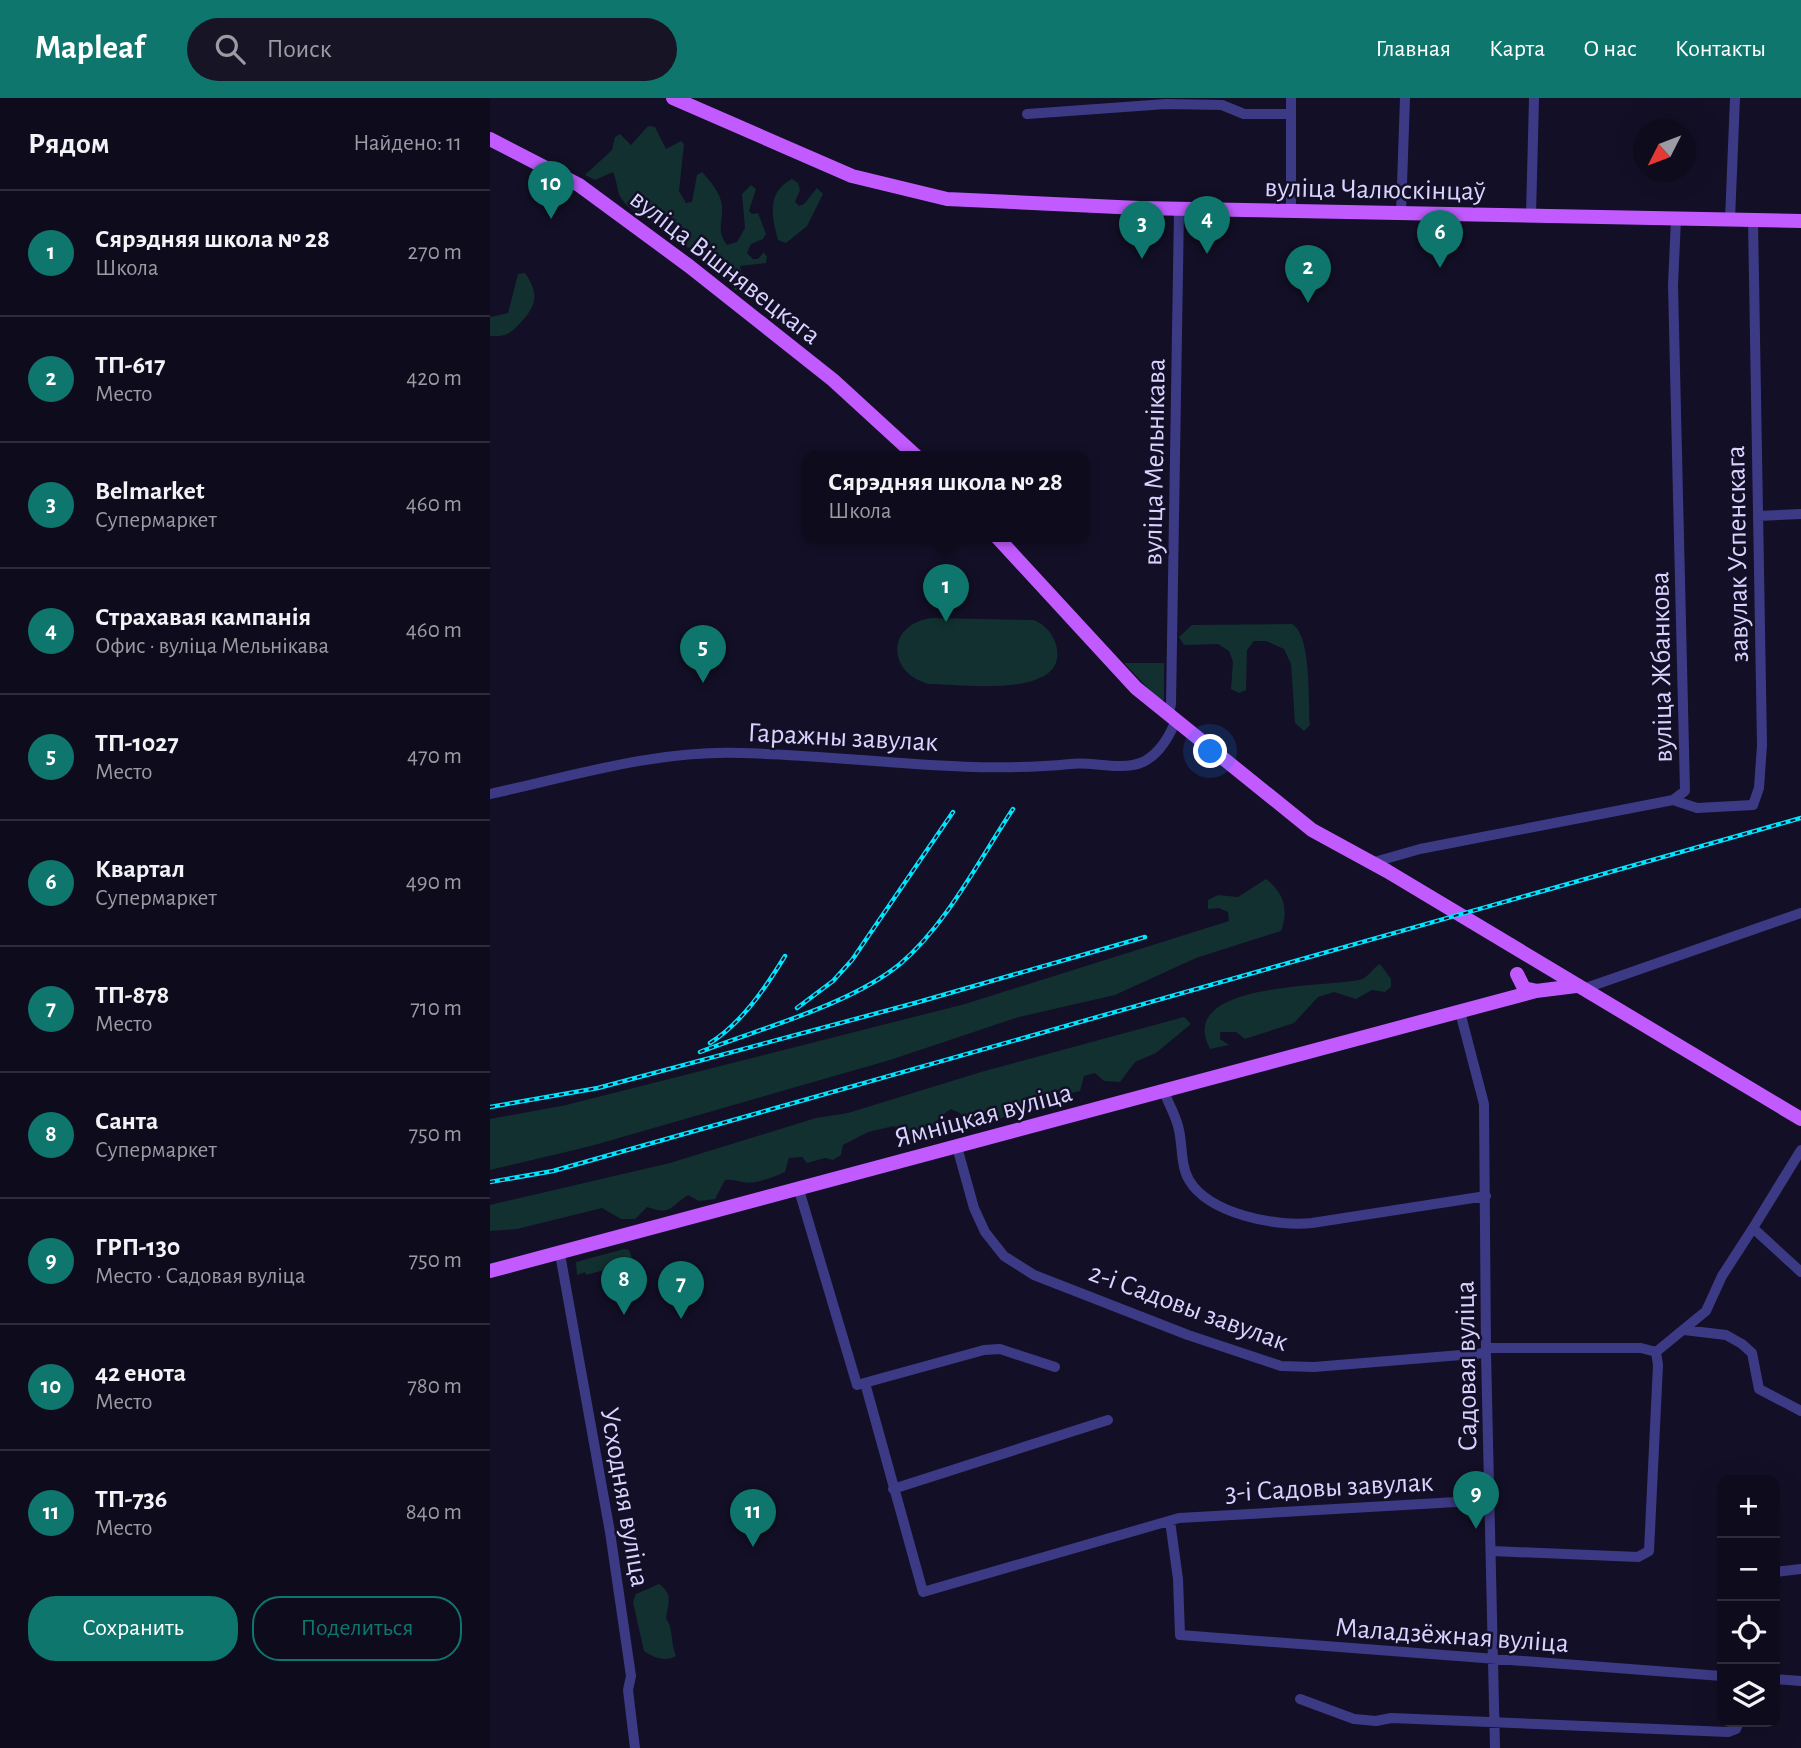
<!DOCTYPE html>
<html lang="ru">
<meta charset="utf-8">
<style>
body{margin:0;font-family:"Alegreya Sans",sans-serif;background:#171425;color:#f1f3f6}
.controls{position:absolute;right:21px;bottom:21px;display:grid;overflow:hidden;border-radius:14px;box-shadow:0 7px 28px #0002}
.controls button{width:63px;height:63px;display:grid;place-items:center;padding:0;border:0;border-bottom:2px solid #2e2b3b;background:#0e0b1c;color:#f1f3f6;font:35px sans-serif}
.compass{position:absolute;left:1143px;top:21px;width:63px;height:63px;border-radius:50%;background:#0e0b1c;box-shadow:0 7px 28px #0002;rotate:228deg}
.you{position:absolute;left:721px;top:654px;width:24px;height:24px;margin:-18px;border:5px solid #fff;border-radius:50%;background:#1a73e8;box-shadow:0 0 0 10px #1a73e833}
.badge{display:grid;place-items:center;width:46px;height:46px;border-radius:50%;background:#0f766e;color:#fff;font-size:23px;font-weight:700}
.pin{position:absolute;translate:-50% -58px;filter:drop-shadow(0 2px 4px #0008)}
.pin::after{content:'';position:absolute;top:37px;width:24px;height:21px;background:inherit;clip-path:polygon(0 0,100% 0,50% 100%)}
.popup{position:absolute;left:312px;top:353px;width:287px;height:91px;box-sizing:border-box;display:grid;place-content:center;border-radius:14px;background:#0e0b1c;filter:drop-shadow(0 2px 5px #0005);font-size:23px;white-space:nowrap;color:#9b9ba3}
.popup b{font-size:26px;color:#f1f3f6}
.popup::after{content:'';position:absolute;left:50%;top:100%;margin-left:-14px;border:14px solid transparent;border-top-color:#0e0b1c}
.list{margin:0;padding:0;list-style:none}
h2{display:flex;justify-content:space-between;align-items:center;height:91px;margin:0;padding:0 28px;font-size:30px}
h2 small{font-size:23px;font-weight:400;color:#9b9ba3}
.list li{display:grid;grid-template-columns:46px 1fr auto;gap:21px;align-items:center;box-sizing:border-box;height:126px;padding:0 28px;border-top:2px solid #2e2b3b}
.list b{display:block;font-size:26px;white-space:nowrap}
.list p{margin:0;font-size:23px;white-space:nowrap;color:#9b9ba3}
.list em{font-size:23px;font-style:normal;color:#9b9ba3}
.actions{display:flex;gap:14px;padding:21px 28px}
.actions a{flex:1;padding:16px 0;border:2px solid #0f766e;border-radius:28px;text-align:center;font-size:24px;color:#0f766e}
.actions .main{background:#0f766e;color:#fff}
.icon{flex:none;width:38px;height:38px;fill:none;stroke:currentColor;stroke-width:2;stroke-linecap:round;stroke-linejoin:round}
.map{position:relative;flex:none;width:1311px;height:1650px;overflow:hidden}
header{display:flex;align-items:center;gap:42px;box-sizing:border-box;height:98px;padding:0 35px;background:#0f766e;color:#fff}
header strong{font-size:33px}
nav{display:flex;gap:38px;margin-inline-start:auto;font-size:24px}
.search{width:490px;height:63px;background:#171425;display:flex;align-items:center;gap:18px;box-sizing:border-box;padding:0 24px;border-radius:38px;color:#9b9ba3;font-size:26px}
main{display:flex}
aside{flex:1;background:#0e0b1c}
.map>svg:first-child{display:block}
.green{fill:#12302f}
.lines{fill:none;stroke-linecap:round;stroke-linejoin:round}
.minor{stroke:#3d3a85;stroke-width:10}
.major{stroke:#c25bff;stroke-width:14}
.rail-casing{stroke:#00e5ff;stroke-width:4.5}
.rail{stroke:#130f26;stroke-width:2;stroke-dasharray:5;stroke-linecap:butt}
.labels{text-anchor:middle;stroke-width:5;stroke-linejoin:round;paint-order:stroke}
.street-label{font-size:28px;fill:#d9d4ff;stroke:#130f26}
</style>
<header>
<strong>Mapleaf</strong>
<div class="search"><svg class="icon" aria-label="search" viewBox="0 0 24 24"><circle cx="10" cy="10" r="6"/><path d="M15 15l6 6"/></svg>Поиск</div>
<nav><a>Главная</a><a>Карта</a><a>О нас</a><a>Контакты</a></nav>
</header>
<main>
<aside>
<h2>Рядом<small>Найдено: 11</small></h2>
<ul class="list">
<li><span class="badge">1</span><div><b>Сярэдняя школа № 28</b><p>Школа</p></div><em>270 m</em></li>
<li><span class="badge">2</span><div><b>ТП-617</b><p>Место</p></div><em>420 m</em></li>
<li><span class="badge">3</span><div><b>Belmarket</b><p>Супермаркет</p></div><em>460 m</em></li>
<li><span class="badge">4</span><div><b>Страхавая кампанія</b><p>Офис · вуліца Мельнікава</p></div><em>460 m</em></li>
<li><span class="badge">5</span><div><b>ТП-1027</b><p>Место</p></div><em>470 m</em></li>
<li><span class="badge">6</span><div><b>Квартал</b><p>Супермаркет</p></div><em>490 m</em></li>
<li><span class="badge">7</span><div><b>ТП-878</b><p>Место</p></div><em>710 m</em></li>
<li><span class="badge">8</span><div><b>Санта</b><p>Супермаркет</p></div><em>750 m</em></li>
<li><span class="badge">9</span><div><b>ГРП-130</b><p>Место · Садовая вуліца</p></div><em>750 m</em></li>
<li><span class="badge">10</span><div><b>42 енота</b><p>Место</p></div><em>780 m</em></li>
<li><span class="badge">11</span><div><b>ТП-736</b><p>Место</p></div><em>840 m</em></li>
</ul>
<div class="actions"><a class="main">Сохранить</a><a>Поделиться</a></div>
</aside>
<div class="map">
<svg width="1311" height="1650" viewBox="0 0 1311 1650">
<rect width="100%" height="100%" fill="#130f26"/>
<path class="green" d="M 158,28 L 165,29 L 176,51 L 191,43 L 194,46 L 189,93 L 196,105 L 202,104 L 207,77 L 212,74 C 220,83 231,95 232,108 C 233,124 226,133 237,147 L 247,144 L 255,130 L 252,96 L 261,87 L 266,91 L 259,113 L 262,116 L 268,115 L 276,136 L 273,141 L 261,146 L 257,155 L 263,161 L 268,161 L 274,154 L 277,159 L 276,165 L 250,168 L 254,184 L 250,191 L 245,192 L 234,175 L 215,166 L 205,153 L 185,143 C 177,120 146,123 131,100 C 127,95 127,82 123,74 L 105,82 L 95,77 L 122,52 L 125,39 L 130,36 L 141,47 Z
M 302,81 L 308,85 L 310,92 L 305,104 L 309,108 L 314,106 L 327,90 L 333,96 L 317,128 L 296,145 L 288,142 C 281,117 277,94 302,81 Z
M 35,175 C 48,194 48,206 32,223 C 21,235 18,239 0,238 L 0,219 L 18,215 L 28,176 Z
M 443,520 L 544,522 C 556,527 565,538 567,551 C 575,601 469,586 439,586 C 396,575 396,525 443,520 Z
M 802,526 C 822,537 818,604 820,627 L 814,633 L 805,625 L 801,566 L 794,551 L 776,543 L 764,543 L 757,552 L 756,592 L 749,595 L 741,591 L 743,564 L 739,553 L 728,546 L 694,547 L 689,539 L 702,527 Z
M 634,565 L 674,565 L 674,602 L 669,602 Z
M 776,781 C 794,795 799,812 791,833 L 706,860 L 625,897 L 529,919 L 400,962 L 101,1048 L 0,1072 L 0,1021 L 76,1007 L 475,906 L 739,823 L 738,814 L 729,810 L 718,811 L 718,802 L 728,797 L 748,799 Z
M 890,866 L 901,881 L 901,889 L 895,894 L 882,892 L 866,901 L 844,894 L 828,899 L 804,925 L 755,941 L 746,934 L 730,934 L 730,941 L 739,947 L 720,951 C 684,884 837,889 869,882 C 879,880 882,870 890,866 Z
M 694,919 L 701,926 L 666,955 L 645,964 L 630,984 L 614,983 L 605,975 L 594,978 L 590,993 L 560,1000 L 553,1006 L 527,1007 L 520,1017 L 480,1031 L 470,1015 L 461,1011 C 438,1025 433,1055 404,1028 L 378,1034 L 353,1047 L 351,1057 L 343,1062 L 335,1060 L 317,1065 L 312,1059 L 299,1060 L 295,1074 C 283,1079 265,1087 253,1084 C 246,1083 243,1081 235,1082 L 225,1101 L 209,1103 L 198,1097 C 180,1108 182,1118 157,1109 L 145,1121 L 131,1121 L 112,1110 L 27,1131 L 0,1133 L 0,1107 L 180,1065 L 326,1020 L 358,1015 L 491,974 Z
M 134,1151 L 139,1152 L 142,1160 L 136,1173 L 131,1174 L 129,1168 L 96,1177 L 95,1174 L 87,1177 L 86,1164 Z
M 169,1486 C 184,1497 178,1504 176,1520 C 184,1532 180,1544 186,1558 C 176,1564 164,1560 154,1553 L 143,1504 L 146,1496 Z"/>
<g class="lines">
<path class="minor" d="M 537,16 L 676,6 L 732,7 L 754,16 L 801,16
M 801,113 L 801,0
M 911,115 L 915,0
M 1041,117 L 1044,0
M 1240,122 L 1245,0
M 1268,418 L 1311,416
M 678,618 L 681,606 L 689,111
M 0,696 C 83,678 165,652 251,655 C 360,657 471,677 580,666 C 600,663 622,671 643,667 C 664,664 678,642 685,624
M 1183,702 L 1207,710 L 1263,707 L 1269,690 L 1272,647 L 1263,122
M 881,765 L 930,751 L 1183,702 L 1195,693 L 1183,187 L 1186,121
M 1093,891 L 1311,815
M 970,914 L 994,1006 L 996,1255 L 1005,1650
M 674,993 C 678,1005 685,1016 688,1028 C 693,1045 690,1067 699,1082 C 719,1116 786,1129 822,1125 L 996,1098
M 467,1049 L 484,1110 L 495,1134 L 514,1158 L 544,1177 L 698,1237 L 791,1268 L 824,1269 L 996,1255
M 1311,1052 L 1263,1130 L 1311,1174
M 309,1092 L 367,1287 L 494,1252 L 510,1251 L 565,1269
M 70,1156 L 120,1434 L 141,1578 L 138,1592 L 145,1650
M 1194,1232 L 1236,1237 L 1252,1246 L 1262,1255 L 1269,1291 L 1311,1313
M 996,1250 L 1151,1250 L 1166,1254
M 1166,1254 L 1216,1213 L 1232,1178 L 1263,1130
M 375,1285 L 433,1494 L 689,1420 L 1001,1402
M 403,1391 L 618,1322
M 680,1423 L 688,1481 L 690,1537 L 1232,1578
M 1002,1453 L 1148,1459 L 1159,1453 L 1168,1267 L 1166,1254
M 1285,1474 L 1311,1471
M 1285,1581 L 1311,1583
M 810,1601 L 864,1621 L 886,1623 L 901,1620 L 1238,1634 L 1246,1631 L 1249,1624"/>
<path class="major" d="M 183,0 L 362,78 L 457,101 L 649,110 L 1311,123
M 0,41 L 89,87 L 199,168 L 343,282 L 426,358
M 506,438 L 646,590 L 822,732 L 897,773 L 1311,1021
M 1027,876 L 1034,890 L 1047,893
M 0,1173 L 1046,893 L 1086,888"/>
<g class="rail-casing">
<path id="rail" d="M 307,910 L 343,883 L 362,862 L 463,714
M 220,945 C 252,925 276,889 295,858
M 210,954 C 271,930 360,907 410,866 C 457,826 489,762 523,711
M 0,1009 L 108,990 L 425,905 L 655,839
M 0,1084 L 63,1073 L 1311,720"/>
</g>
<use href="#rail" class="rail"/>
</g>
<g class="labels">
<g class="street-label">
<text transform="translate(885 90) rotate(1)" y="10">вуліца Чалюскінцаў</text>
<text transform="translate(236 168) rotate(38)" y="10">вуліца Вішнявецкага</text>
<text transform="translate(663 364) rotate(-89)" y="10">вуліца Мельнікава</text>
<text transform="translate(1246 456) rotate(-91)" y="10">завулак Успенскага</text>
<text transform="translate(1170 569) rotate(-91)" y="10">вуліца Жбанкова</text>
<text transform="translate(353 638) rotate(3)" y="10">Гаражны завулак</text>
<text transform="translate(493 1016) rotate(-15)" y="10">Ямніцкая вуліца</text>
<text transform="translate(699 1208) rotate(20)" y="10">2-і Садовы завулак</text>
<text transform="translate(975 1268) rotate(-91)" y="10">Садовая вуліца</text>
<text transform="translate(839 1388) rotate(-3)" y="10">3-і Садовы завулак</text>
<text transform="translate(136 1399) rotate(80)" y="10">Усходняя вуліца</text>
<text transform="translate(962 1536) rotate(4)" y="10">Маладзёжная вуліца</text>
</g>
</g>
</svg>
<div class="controls">
<button>+</button>
<button>−</button>
<button><svg class="icon" aria-label="locate" viewBox="0 0 24 24"><circle cx="12" cy="12" r="6"/><path d="M12 2v4M12 18v4M2 12h4M18 12h4"/></svg></button>
<button><svg class="icon" aria-label="layers" viewBox="0 0 24 24"><path d="M12 4l9 5-9 5-9-5zM3 14l9 5 9-5"/></svg></button>
</div>
<svg class="compass" viewBox="-18 -18 36 36"><path d="M0-13l5 13h-10z" fill="#e53935"/><path d="M0 13l5-13h-10z" fill="#9b9ba3"/></svg>
<div class="you"></div>
<div class="pin badge" style="left:456px;top:524px">1</div>
<div class="popup"><b>Сярэдняя школа № 28</b>Школа</div>
<div class="pin badge" style="left:818px;top:205px">2</div>
<div class="pin badge" style="left:652px;top:161px">3</div>
<div class="pin badge" style="left:717px;top:156px">4</div>
<div class="pin badge" style="left:213px;top:585px">5</div>
<div class="pin badge" style="left:950px;top:170px">6</div>
<div class="pin badge" style="left:191px;top:1221px">7</div>
<div class="pin badge" style="left:134px;top:1217px">8</div>
<div class="pin badge" style="left:986px;top:1431px">9</div>
<div class="pin badge" style="left:61px;top:121px">10</div>
<div class="pin badge" style="left:263px;top:1449px">11</div>
</div>
</main>
